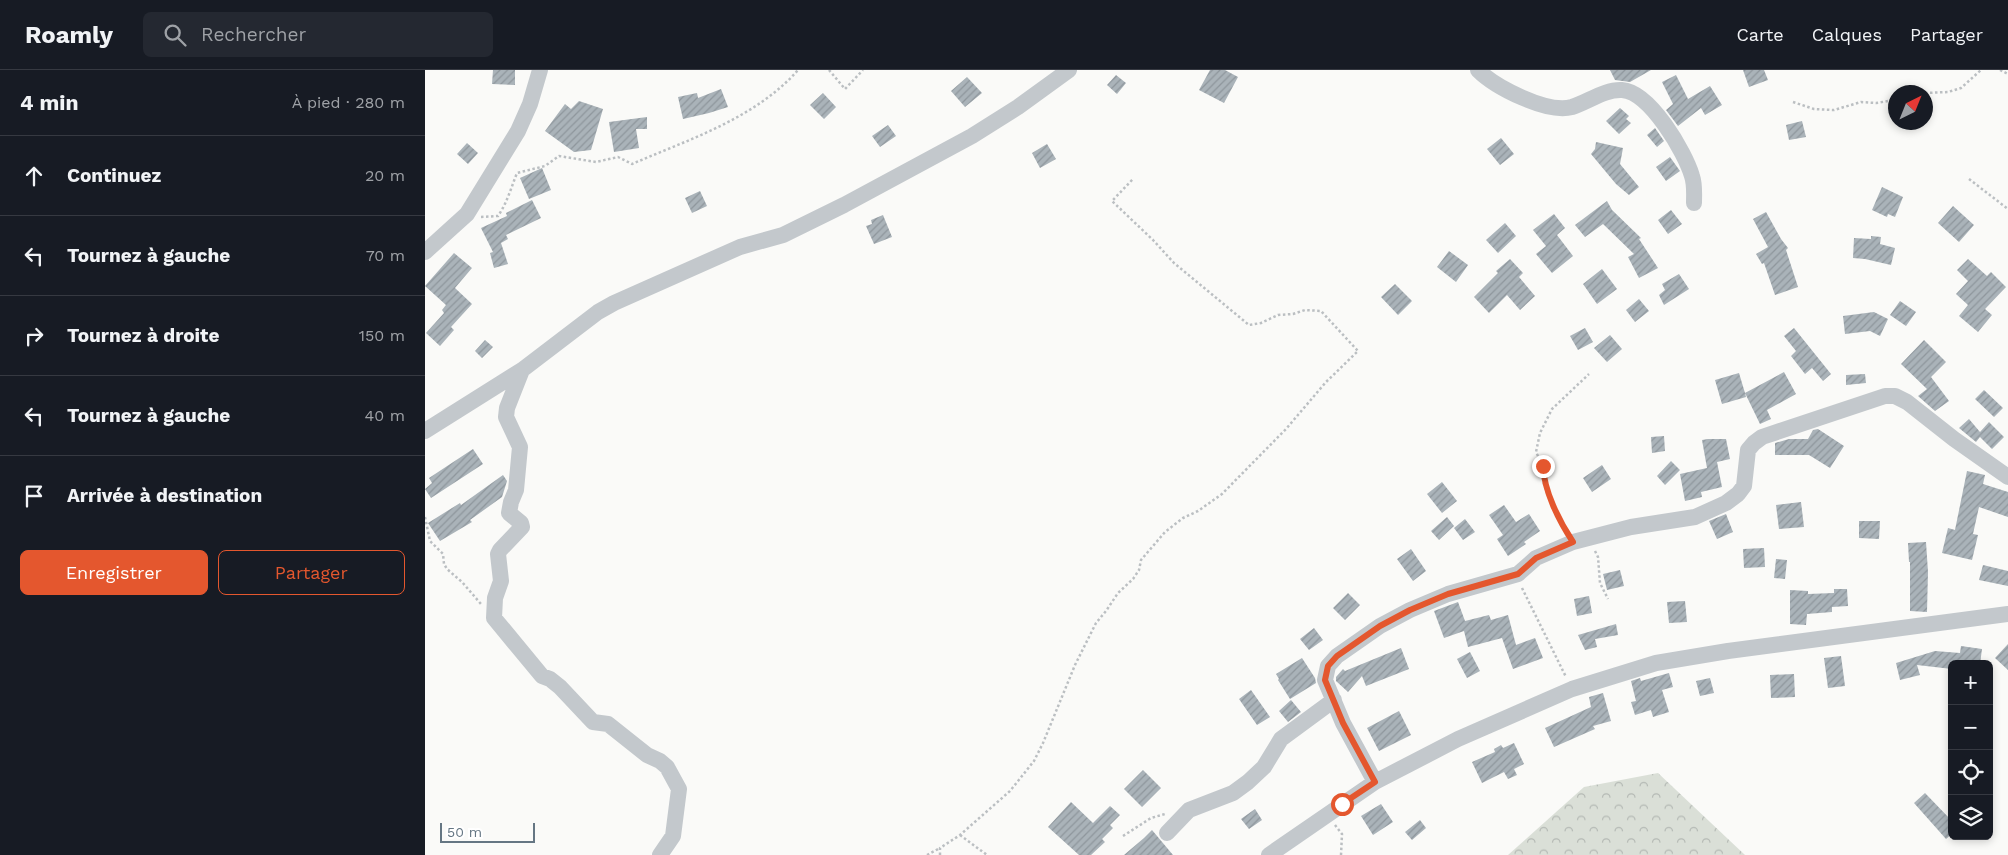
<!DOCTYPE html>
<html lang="fr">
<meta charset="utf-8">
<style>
body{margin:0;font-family:"Work Sans",sans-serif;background:#242831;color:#f1f3f6}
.controls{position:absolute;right:15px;bottom:15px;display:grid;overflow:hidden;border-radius:8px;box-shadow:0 2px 8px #0003}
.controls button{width:45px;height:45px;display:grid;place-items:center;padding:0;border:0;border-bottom:1px solid #363941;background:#171b24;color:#f1f3f6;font:25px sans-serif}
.compass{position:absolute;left:1463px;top:15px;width:45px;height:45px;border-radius:50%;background:#171b24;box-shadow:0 2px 8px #0003;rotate:43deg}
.scale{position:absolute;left:15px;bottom:12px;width:95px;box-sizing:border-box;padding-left:5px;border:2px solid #657683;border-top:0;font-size:14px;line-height:18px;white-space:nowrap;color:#657683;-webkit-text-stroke:4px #fff;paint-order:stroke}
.stop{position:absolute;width:15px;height:15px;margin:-11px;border:4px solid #e4572e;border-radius:50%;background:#fff}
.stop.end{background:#e4572e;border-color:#fff;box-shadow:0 1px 5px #0008}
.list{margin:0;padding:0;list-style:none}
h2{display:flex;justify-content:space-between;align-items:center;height:65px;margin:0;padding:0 20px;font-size:21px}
h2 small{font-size:16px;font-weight:400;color:#9ea1a6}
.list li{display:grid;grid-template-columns:32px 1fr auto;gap:15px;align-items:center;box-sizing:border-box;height:80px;padding:0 20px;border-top:1px solid #363941}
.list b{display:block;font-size:19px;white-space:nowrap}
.list em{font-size:16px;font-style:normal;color:#9ea1a6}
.actions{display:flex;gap:10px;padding:15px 20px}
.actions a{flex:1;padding:11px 0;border:1px solid #e4572e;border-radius:8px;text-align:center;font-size:18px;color:#e4572e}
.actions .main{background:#e4572e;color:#fff}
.icon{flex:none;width:28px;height:28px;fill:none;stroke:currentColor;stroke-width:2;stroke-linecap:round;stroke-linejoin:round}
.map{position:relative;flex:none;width:1583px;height:785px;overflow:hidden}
header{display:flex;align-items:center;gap:30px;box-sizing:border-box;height:70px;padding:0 25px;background:#171b24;border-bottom:1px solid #363941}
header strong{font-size:24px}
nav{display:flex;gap:28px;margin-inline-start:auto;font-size:18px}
.search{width:350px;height:45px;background:#242831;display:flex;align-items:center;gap:12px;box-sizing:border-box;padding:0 18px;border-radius:8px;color:#9ea1a6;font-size:19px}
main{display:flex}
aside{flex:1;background:#171b24}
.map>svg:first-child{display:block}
.forest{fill:url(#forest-crowns)}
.building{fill:url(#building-hatch)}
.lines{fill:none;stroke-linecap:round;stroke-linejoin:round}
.path{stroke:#bbbfc2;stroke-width:2.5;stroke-dasharray:2.5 2.5;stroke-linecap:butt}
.minor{stroke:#c3c8cc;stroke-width:16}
.route{stroke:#e4572e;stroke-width:6}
</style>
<header>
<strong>Roamly</strong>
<div class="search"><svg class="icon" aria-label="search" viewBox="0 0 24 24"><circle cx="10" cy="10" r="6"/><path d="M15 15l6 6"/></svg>Rechercher</div>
<nav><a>Carte</a><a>Calques</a><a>Partager</a></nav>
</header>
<main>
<aside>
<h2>4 min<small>À pied · 280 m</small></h2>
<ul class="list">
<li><svg class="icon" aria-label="ahead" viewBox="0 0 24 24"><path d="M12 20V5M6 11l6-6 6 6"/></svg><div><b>Continuez</b></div><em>20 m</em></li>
<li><svg class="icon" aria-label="left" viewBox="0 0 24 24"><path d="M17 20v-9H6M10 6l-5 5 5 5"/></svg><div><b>Tournez à gauche</b></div><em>70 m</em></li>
<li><svg class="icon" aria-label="right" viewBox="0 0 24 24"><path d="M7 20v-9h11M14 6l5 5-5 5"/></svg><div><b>Tournez à droite</b></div><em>150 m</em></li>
<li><svg class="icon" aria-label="left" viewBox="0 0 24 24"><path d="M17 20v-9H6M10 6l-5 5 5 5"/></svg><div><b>Tournez à gauche</b></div><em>40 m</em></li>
<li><svg class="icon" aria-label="arrive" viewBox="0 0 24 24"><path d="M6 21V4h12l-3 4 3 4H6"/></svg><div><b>Arrivée à destination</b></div></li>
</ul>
<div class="actions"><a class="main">Enregistrer</a><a>Partager</a></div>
</aside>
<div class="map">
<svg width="1583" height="785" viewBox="0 0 1583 785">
<defs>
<pattern id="forest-crowns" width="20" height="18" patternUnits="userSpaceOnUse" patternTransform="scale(1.25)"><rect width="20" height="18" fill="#dadfd7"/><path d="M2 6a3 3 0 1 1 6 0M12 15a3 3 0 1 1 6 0" fill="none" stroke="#b4b9b4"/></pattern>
<pattern id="building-hatch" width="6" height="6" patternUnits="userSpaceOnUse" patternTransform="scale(1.25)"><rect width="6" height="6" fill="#aab3b9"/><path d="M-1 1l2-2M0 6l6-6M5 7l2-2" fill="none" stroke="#8e969c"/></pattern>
</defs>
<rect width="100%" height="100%" fill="#fafaf8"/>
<path class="forest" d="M 1233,703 L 1320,785 L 1083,785 L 1159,717 Z"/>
<path class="building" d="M 68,0 L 90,0 L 90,15 L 67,14 Z
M 785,0 L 800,0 L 813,7 L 799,33 L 774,20 Z
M 1185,0 L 1226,0 L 1205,12 L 1190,10 Z
M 1318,0 L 1339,0 L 1343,10 L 1324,17 Z
M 691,5 L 701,13 L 692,24 L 682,15 Z
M 1251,5 L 1263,29 L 1285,16 L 1297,35 L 1280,45 L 1276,38 L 1253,56 L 1241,40 L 1248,34 L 1237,12 Z
M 542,7 L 557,23 L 540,37 L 526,21 Z
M 296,19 L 303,37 L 284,43 L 258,49 L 253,27 L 272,23 L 273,28 Z
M 398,23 L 411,37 L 399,49 L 385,35 Z
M 154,31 L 178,39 L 166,80 L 149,82 L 120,61 L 140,34 L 146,39 Z
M 1195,38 L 1204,46 L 1201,49 L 1206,53 L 1194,64 L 1181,51 Z
M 222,47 L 222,59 L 211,59 L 214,78 L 189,82 L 184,52 Z
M 1377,51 L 1381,67 L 1364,70 L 1361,55 Z
M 463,55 L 471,66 L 455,77 L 447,66 Z
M 1230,58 L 1239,71 L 1232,77 L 1222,65 Z
M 1076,68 L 1089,84 L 1075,95 L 1062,79 Z
M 1171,72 L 1198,78 L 1195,94 L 1214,117 L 1204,125 L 1191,114 L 1166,84 L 1170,79 Z
M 42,73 L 53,83 L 43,94 L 32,84 Z
M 622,74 L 631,89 L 615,98 L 607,83 Z
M 1245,87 L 1255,101 L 1241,111 L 1231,97 Z
M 117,98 L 126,120 L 104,129 L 95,108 Z
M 1457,117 L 1478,127 L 1470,147 L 1463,144 L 1462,147 L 1447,140 Z
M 275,121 L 282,136 L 267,143 L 260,128 Z
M 107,130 L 116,148 L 81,165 L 83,169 L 76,173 L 83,194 L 69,198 L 65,183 L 68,182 L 56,158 L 82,146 L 81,143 Z
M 1182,131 L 1187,140 L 1216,168 L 1214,169 L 1233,198 L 1214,208 L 1203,187 L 1209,184 L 1178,154 L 1160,167 L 1150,155 Z
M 1528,136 L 1549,155 L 1534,172 L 1513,153 Z
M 1246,140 L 1257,154 L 1243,164 L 1233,150 Z
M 1341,142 L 1356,169 L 1363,178 L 1361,180 L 1373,217 L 1350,225 L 1339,193 L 1337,194 L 1331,184 L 1343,177 L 1328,149 Z
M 1129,144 L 1140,158 L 1132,165 L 1148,186 L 1127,203 L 1111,184 L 1121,176 L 1108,160 Z
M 458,145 L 467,167 L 449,174 L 441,156 L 447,154 L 446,150 Z
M 1080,153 L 1091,166 L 1073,183 L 1061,170 Z
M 1446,166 L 1456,167 L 1455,174 L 1470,178 L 1466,195 L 1440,189 L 1428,188 L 1429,168 L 1446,169 Z
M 1024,181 L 1043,195 L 1031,212 L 1012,197 Z
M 29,183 L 47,198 L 30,218 L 47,234 L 26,257 L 29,260 L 15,276 L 1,263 L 19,243 L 17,240 L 21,235 L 0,216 Z
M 1085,189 L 1098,203 L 1094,207 L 1110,226 L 1095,240 L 1082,225 L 1064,243 L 1049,227 L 1073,203 L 1071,201 Z
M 1543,189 L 1562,206 L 1566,202 L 1581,217 L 1560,239 L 1567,245 L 1553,262 L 1534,246 L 1543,235 L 1531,224 L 1543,211 L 1532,200 Z
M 1177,199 L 1192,219 L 1172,234 L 1158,214 Z
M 1254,204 L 1264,219 L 1239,235 L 1234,225 L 1240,220 L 1237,214 Z
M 970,214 L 987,231 L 973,245 L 956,227 Z
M 1214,229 L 1224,241 L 1210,252 L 1201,240 Z
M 1475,231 L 1491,242 L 1481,256 L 1465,245 Z
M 1449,242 L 1463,249 L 1455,266 L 1445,261 L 1420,264 L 1418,246 Z
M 1160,258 L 1168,272 L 1153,280 L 1145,266 Z
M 1369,258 L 1406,304 L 1398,311 L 1387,298 L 1380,304 L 1366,286 L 1371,281 L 1359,266 Z
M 1185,265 L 1197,279 L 1182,292 L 1169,278 Z
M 60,270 L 68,277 L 57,288 L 50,281 Z
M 1499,270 L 1521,292 L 1506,307 L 1524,331 L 1510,341 L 1493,326 L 1502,319 L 1476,294 Z
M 1359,302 L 1371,324 L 1342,340 L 1346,349 L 1335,354 L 1320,323 L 1321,327 L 1297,334 L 1290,310 L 1314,303 L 1320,323 Z
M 1440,304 L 1441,313 L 1421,315 L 1421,305 Z
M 1559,320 L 1578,338 L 1569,347 L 1550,329 Z
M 1544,349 L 1555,362 L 1564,352 L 1579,367 L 1567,379 L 1555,367 L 1551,372 L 1534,358 Z
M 1393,359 L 1419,376 L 1405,398 L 1384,385 L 1350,385 L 1350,373 L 1364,369 L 1383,369 L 1388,360 Z
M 1239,366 L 1240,381 L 1227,383 L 1226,367 Z
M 1283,369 L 1301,369 L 1305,389 L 1292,392 L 1297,417 L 1276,422 L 1277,427 L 1260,431 L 1255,404 L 1282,398 L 1277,370 Z
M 48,379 L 58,394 L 6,428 L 0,419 L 7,413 L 4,408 Z
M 1246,391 L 1255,400 L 1240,415 L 1232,406 Z
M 1177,395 L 1186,409 L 1167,422 L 1158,408 Z
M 1542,401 L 1560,405 L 1558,414 L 1583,422 L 1583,447 L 1554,437 L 1548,464 L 1553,465 L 1547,490 L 1517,483 L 1523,458 L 1530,460 Z
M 78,405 L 82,411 L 77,427 L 45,450 L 47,452 L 15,471 L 3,453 L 35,433 L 36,435 Z
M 1017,412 L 1032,431 L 1017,443 L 1002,424 Z
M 1376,432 L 1379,457 L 1354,459 L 1351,435 Z
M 1079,435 L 1091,452 L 1104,444 L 1115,461 L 1099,472 L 1101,474 L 1083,486 L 1072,469 L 1078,465 L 1064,445 Z
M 1301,444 L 1308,462 L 1292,469 L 1284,451 Z
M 1022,447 L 1029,456 L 1014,470 L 1006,461 Z
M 1040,449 L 1050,462 L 1038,470 L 1029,458 Z
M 1434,451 L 1455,451 L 1454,469 L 1434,468 Z
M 1501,472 L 1503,502 L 1502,542 L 1485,541 L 1485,492 L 1484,492 L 1483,473 Z
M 1339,478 L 1340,497 L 1319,498 L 1318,479 Z
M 986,479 L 1001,501 L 988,511 L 972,489 Z
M 1351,489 L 1362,490 L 1360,509 L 1349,508 Z
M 1558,495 L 1583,501 L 1583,516 L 1554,510 Z
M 1195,500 L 1199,516 L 1182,520 L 1178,504 Z
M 1409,519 L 1422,519 L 1423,536 L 1407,537 L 1407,542 L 1382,544 L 1381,555 L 1365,554 L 1365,520 L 1383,521 L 1383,524 L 1409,523 Z
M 923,523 L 935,535 L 920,550 L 908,538 Z
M 1164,526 L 1167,543 L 1152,546 L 1149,529 Z
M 1260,531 L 1262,552 L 1244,553 L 1242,532 Z
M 1033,532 L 1040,551 L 1064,545 L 1066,550 L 1083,545 L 1091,575 L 1110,568 L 1118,588 L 1088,599 L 1077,568 L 1043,577 L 1039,561 L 1019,568 L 1009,541 Z
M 1191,554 L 1193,565 L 1170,569 L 1172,577 L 1160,580 L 1153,565 Z
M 889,558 L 898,570 L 884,580 L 875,569 Z
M 1583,574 L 1583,600 L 1570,588 Z
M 1536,576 L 1557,579 L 1555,594 L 1527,594 L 1527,599 L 1492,595 L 1495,605 L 1475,610 L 1471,593 L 1510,581 L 1535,583 Z
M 976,578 L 984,599 L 941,616 L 937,606 L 923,622 L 911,611 L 911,607 L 918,599 L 920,601 Z
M 1045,582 L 1055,601 L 1042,608 L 1032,589 Z
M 1416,586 L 1420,616 L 1403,618 L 1399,588 Z
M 877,588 L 890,608 L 891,613 L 865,629 L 853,610 L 854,609 L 851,604 Z
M 1244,603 L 1248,617 L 1237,620 L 1244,642 L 1228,647 L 1226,640 L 1210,645 L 1206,632 L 1211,631 L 1206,611 L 1215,608 L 1216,611 Z
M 1369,604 L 1370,627 L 1346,628 L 1345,605 Z
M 1285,608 L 1289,623 L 1275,626 L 1271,611 Z
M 826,620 L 845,647 L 832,655 L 814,629 Z
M 1178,623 L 1186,651 L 1168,656 L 1170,659 L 1129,677 L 1120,658 L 1166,637 L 1164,627 Z
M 866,630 L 876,642 L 863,652 L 854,641 Z
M 974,641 L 986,665 L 954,681 L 942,658 Z
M 1089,673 L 1099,694 L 1089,699 L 1092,705 L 1083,709 L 1079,702 L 1057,713 L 1047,692 L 1070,682 L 1069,679 L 1076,675 L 1078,678 Z
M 718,700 L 736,718 L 717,737 L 699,719 Z
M 1500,723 L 1527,751 L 1527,764 L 1521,769 L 1489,733 Z
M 646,732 L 668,753 L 685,736 L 695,745 L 685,755 L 688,758 L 677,769 L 680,772 L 666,785 L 654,785 L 623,757 Z
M 956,734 L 968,752 L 948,765 L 936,746 Z
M 830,739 L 837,750 L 824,759 L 816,749 Z
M 995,750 L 1001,758 L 987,770 L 980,762 Z
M 727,760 L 748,785 L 699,785 L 719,768 Z"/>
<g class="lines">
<path class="path" d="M 404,0 L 420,19 L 438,0
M 1575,0 L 1583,4
M 1489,22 L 1497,22
M 1500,23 L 1523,22 L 1536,18 L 1556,0
M 1368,32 L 1389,39 L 1409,40 L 1436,32 L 1451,33 L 1470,30
M 1544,109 L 1583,139
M 56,147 L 73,146 C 82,133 86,118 92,103 L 120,96 L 134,86 L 171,92 L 193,87 L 207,94 C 265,69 331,48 373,0
M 0,447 L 5,471 L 18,484 L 19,494 L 22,499 L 37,512 L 56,534
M 1140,460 L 1123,426 L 1118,411 L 1118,396 L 1111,382 L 1115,363 L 1127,339 L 1164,304
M 1170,481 L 1173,487 L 1175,513 L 1183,529
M 1097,518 L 1141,607
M 910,755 L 917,764 L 916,785
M 535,765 L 562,785
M 698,766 L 726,748 L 740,744
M 502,785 L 515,778
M 515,785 L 515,778 L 535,765 L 585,721 L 609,691 L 618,673 L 650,595 L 671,553 L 681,541 L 693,523 L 708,509 L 714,500 L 716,490 L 740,462 L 758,448 L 773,441 L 797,424 L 861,359 L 901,312 L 933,281 L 896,241 L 880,240 L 868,244 L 853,245 L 836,253 L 824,255 L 749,193 L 728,170 L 687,131 L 708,109"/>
<path class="minor" d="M 1053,0 C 1070,17 1122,44 1147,37 C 1163,32 1180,19 1197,20 C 1225,22 1260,82 1267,106 C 1270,115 1269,124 1269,133
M 0,182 L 42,144 L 93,61 L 105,34 L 115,0
M 97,300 L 82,338 L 81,347 L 95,377 L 91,420 L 86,432 L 84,443 L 96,453 L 97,457 L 75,480 L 73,484 L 76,511 L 70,528 L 69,548 L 117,606 L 125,609 L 135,617 L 168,652 L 183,654 L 222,685 L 235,691 L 242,697 L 254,719 L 248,766 L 235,785
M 0,361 L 97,300 L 173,242 L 189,233 L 315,177 L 358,165 L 419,135 L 547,66 L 593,37 L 644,0
M 950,712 L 918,653 L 900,610 L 903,596 L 912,586 L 955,556 L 985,540 L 1023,524 L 1093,504 L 1111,488 L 1148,472 L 1206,457 L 1270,447 L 1301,433 L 1313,424 L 1319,416 L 1323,380 L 1329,373 L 1337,367 L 1460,326 L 1470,326 L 1482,332 L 1529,369 L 1583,407
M 742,763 L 764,740 L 808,723 L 823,712 L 839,697 L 856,669 L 909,630
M 844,785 L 950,712 L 1033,669 L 1147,619 L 1231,593 L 1303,581 L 1583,544"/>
</g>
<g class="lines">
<path class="route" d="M 917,734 L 950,712 L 918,653 L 900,610 L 903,596 L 912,586 L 955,556 L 985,540 L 1023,524 L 1093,504 L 1111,488 L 1148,472 C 1134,451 1119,421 1118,396"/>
</g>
</svg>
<div class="controls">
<button>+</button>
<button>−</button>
<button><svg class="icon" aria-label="locate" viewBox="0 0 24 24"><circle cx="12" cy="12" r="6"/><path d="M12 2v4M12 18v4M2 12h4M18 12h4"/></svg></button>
<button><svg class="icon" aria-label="layers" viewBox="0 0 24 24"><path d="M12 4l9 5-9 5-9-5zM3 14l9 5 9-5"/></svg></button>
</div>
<svg class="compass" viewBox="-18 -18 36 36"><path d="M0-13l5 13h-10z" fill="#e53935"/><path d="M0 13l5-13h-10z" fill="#9ea1a6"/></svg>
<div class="scale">50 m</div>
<div class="stop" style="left:917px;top:734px"></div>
<div class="stop end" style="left:1118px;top:396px"></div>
</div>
</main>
